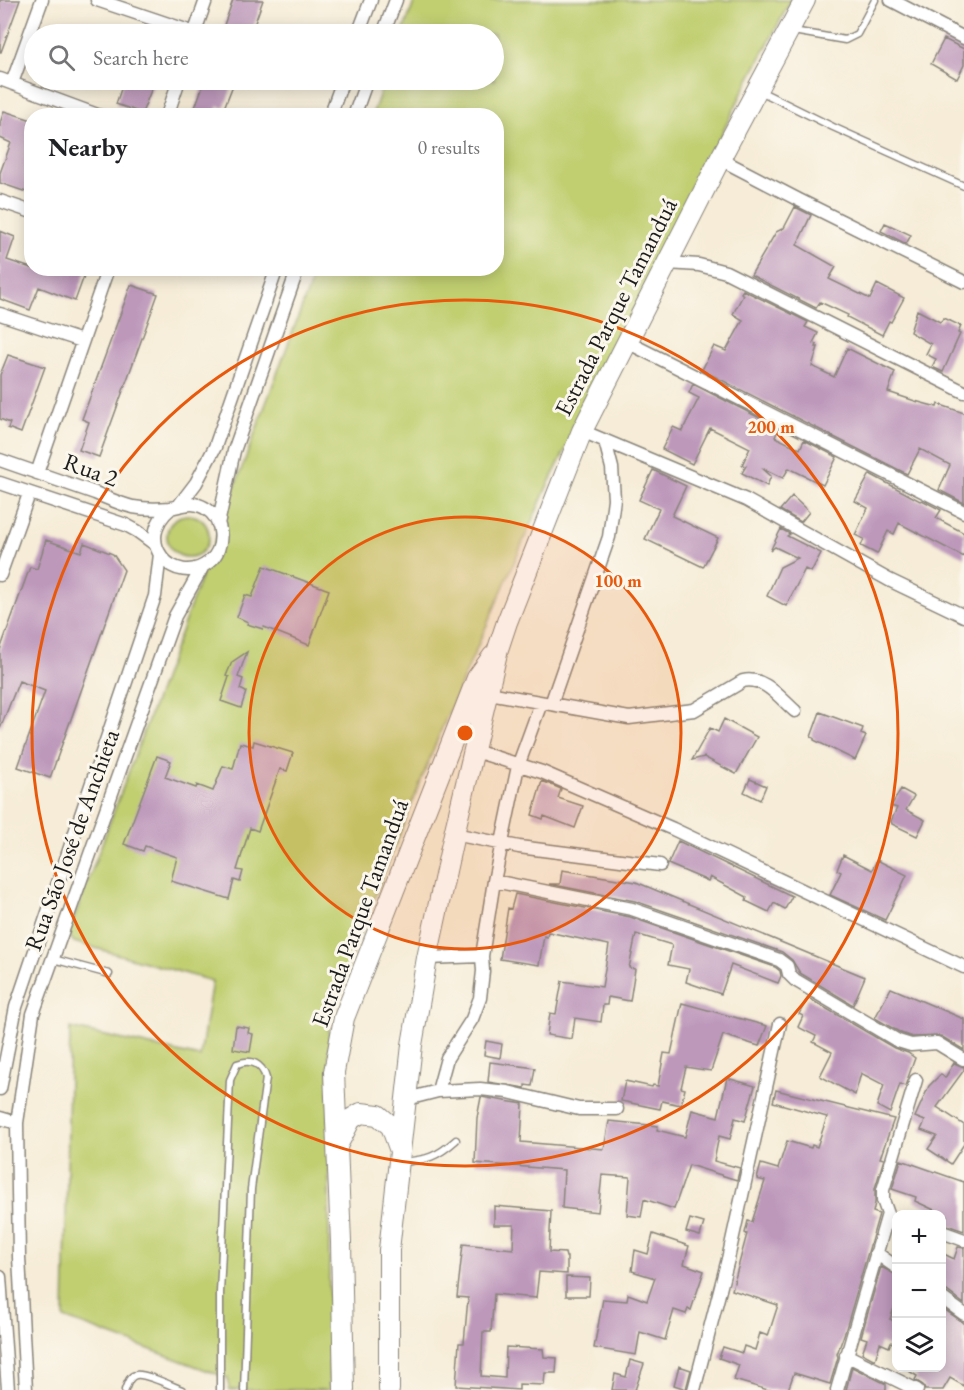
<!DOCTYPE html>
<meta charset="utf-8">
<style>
body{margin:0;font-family:"EB Garamond",serif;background:#f6f6f6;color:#202124}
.controls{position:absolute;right:18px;bottom:18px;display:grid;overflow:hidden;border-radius:12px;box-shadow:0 3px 15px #0003}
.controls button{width:54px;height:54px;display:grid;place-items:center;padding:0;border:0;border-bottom:2px solid #e0e0e0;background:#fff;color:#202124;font:30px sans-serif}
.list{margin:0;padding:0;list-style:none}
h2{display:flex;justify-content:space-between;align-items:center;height:78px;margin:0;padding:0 24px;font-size:26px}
h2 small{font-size:20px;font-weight:400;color:#757577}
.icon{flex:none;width:33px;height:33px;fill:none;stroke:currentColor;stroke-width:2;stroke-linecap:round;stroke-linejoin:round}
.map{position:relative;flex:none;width:964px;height:1390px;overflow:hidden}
.search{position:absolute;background:#fff;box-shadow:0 3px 15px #0003;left:24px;top:24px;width:480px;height:66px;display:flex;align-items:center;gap:15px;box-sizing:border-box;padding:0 21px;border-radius:33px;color:#757577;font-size:22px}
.panel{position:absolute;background:#fff;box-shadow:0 3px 15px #0003;left:24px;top:108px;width:480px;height:168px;border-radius:24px}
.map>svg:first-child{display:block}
.green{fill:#c1cf71;stroke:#6e7646;stroke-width:1.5}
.building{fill:#bd98bb}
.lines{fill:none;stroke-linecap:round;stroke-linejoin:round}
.service-casing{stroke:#89847a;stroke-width:9}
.minor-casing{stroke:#89847a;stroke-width:15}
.primary-casing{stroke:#89847a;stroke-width:22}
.service{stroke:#fff;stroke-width:6}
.minor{stroke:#fff;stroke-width:12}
.primary{stroke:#fff;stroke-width:20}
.ring{fill:none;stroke:#e8590c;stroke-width:3}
.labels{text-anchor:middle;stroke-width:6;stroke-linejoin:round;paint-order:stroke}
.street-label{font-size:24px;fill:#1c1c1c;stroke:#fbf7ec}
.centre{fill:#e8590c;stroke:#fbf7ec;stroke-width:3}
.ring-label{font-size:18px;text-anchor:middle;font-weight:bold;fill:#e8590c;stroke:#fbf7ec;stroke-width:6;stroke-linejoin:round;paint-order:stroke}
</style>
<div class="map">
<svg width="964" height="1390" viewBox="0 0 964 1390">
<rect width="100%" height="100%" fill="#fbf7ec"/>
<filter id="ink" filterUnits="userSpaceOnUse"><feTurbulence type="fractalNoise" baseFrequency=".0167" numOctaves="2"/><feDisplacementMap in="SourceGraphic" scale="12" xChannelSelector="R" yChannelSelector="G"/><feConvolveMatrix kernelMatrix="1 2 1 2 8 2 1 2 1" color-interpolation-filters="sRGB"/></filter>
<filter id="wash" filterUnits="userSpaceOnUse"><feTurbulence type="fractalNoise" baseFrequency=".008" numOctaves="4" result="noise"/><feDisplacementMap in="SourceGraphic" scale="24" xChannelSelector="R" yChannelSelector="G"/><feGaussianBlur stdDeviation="1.35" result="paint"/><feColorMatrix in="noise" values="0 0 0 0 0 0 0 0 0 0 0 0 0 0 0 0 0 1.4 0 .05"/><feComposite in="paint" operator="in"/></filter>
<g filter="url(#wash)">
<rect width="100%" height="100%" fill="#f6ecd7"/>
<path class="green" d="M 415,0 L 791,0 L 743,91 L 546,489 L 442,728 L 329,1012 L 329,1390 L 229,1390 L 228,1378 L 64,1318 L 70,1028 L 200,1057 L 212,981 L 74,942 L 70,937 L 69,932 L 316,269 L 496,268 L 496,116 L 372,115 L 385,80 L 494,80 L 494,34 L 402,34 Z
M167 536a21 21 0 1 1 42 0a21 21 0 1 1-42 0Z"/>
<g id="blocks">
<path class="building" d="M 0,0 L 20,0 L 1,52 L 0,52 Z
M 233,0 L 263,0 L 251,34 L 224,25 Z
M 944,39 L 964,49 L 964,65 L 957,79 L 931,64 Z
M 124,80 L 155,80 L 142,113 L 116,104 Z
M 205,80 L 235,80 L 224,108 L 218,106 L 214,116 L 192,116 Z
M 4,111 L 32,120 L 32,194 L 0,183 L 0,173 L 11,143 L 0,138 L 0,123 Z
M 795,207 L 811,215 L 797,245 L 836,267 L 829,279 L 870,299 L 877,284 L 904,298 L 891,322 L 889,321 L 882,335 L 847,317 L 848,315 L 820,302 L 816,308 L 751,275 L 776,232 L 784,228 Z
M 885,223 L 911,235 L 906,244 L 881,231 Z
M 0,231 L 15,237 L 7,260 L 31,268 L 87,268 L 75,301 L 39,287 L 30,310 L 0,299 Z
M 131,285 L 158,294 L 99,457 L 79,450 L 89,422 L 82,419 Z
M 743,290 L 808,322 L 805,327 L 818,333 L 813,343 L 817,344 L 816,347 L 818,347 L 812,366 L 834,377 L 847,348 L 895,372 L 888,392 L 915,401 L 937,407 L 938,404 L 964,413 L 964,503 L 939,490 L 950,465 L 920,449 L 907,474 L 702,370 L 714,346 L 726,351 L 743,320 L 733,314 L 743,295 L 741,293 Z
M 917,310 L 940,322 L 944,318 L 961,326 L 958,333 L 960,334 L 943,372 L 932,367 L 936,359 L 926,354 L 931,344 L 910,332 Z
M 8,355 L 45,367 L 21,433 L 8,428 L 10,423 L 0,419 L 0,375 Z
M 693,384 L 779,428 L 775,437 L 800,449 L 804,440 L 837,457 L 823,485 L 789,468 L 783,478 L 762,468 L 771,476 L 767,486 L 742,473 L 746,466 L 742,465 L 750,448 L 710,428 L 692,464 L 662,449 L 673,427 L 682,431 L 699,398 L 689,393 Z
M 653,470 L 686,486 L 672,516 L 718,538 L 703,567 L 645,539 L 659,509 L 639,500 Z
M 870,474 L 920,501 L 922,500 L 941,510 L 936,518 L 964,533 L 964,557 L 899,523 L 894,534 L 888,531 L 877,554 L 861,546 L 864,539 L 855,535 L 868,508 L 855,501 Z
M 792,496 L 809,512 L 801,522 L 780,510 Z
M 781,529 L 790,534 L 787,536 L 821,553 L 811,572 L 805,569 L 786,606 L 767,596 L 780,567 L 798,558 L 775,547 L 770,551 Z
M 46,540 L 81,552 L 84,543 L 113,554 L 124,570 L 50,778 L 18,767 L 45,691 L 19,681 L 0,729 L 0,650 L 30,567 L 37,569 Z
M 264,566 L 329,590 L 309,645 L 264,627 L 263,629 L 247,624 L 248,622 L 237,617 L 245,595 L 252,597 Z
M 247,652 L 238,677 L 243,679 L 240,689 L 246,692 L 241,708 L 221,701 L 229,677 L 226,676 L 232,662 Z
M 820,712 L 863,728 L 861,734 L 866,736 L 855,760 L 814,740 L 814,738 L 811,737 Z
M 724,719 L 757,737 L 736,774 L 704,757 L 692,760 L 710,728 L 718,732 Z
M 254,741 L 293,753 L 287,771 L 280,769 L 258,831 L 250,828 L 237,870 L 243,871 L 240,882 L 234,880 L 229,899 L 171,881 L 177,857 L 145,846 L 143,851 L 124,844 L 157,756 L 171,761 L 165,777 L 196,788 L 197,785 L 213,791 L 223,766 L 233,769 L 240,743 L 253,746 Z
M 750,779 L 766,786 L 760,800 L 744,792 Z
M 542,781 L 561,789 L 558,798 L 583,806 L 575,828 L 544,816 L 543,819 L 532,815 Z
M 901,789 L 914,796 L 906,810 L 925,820 L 917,836 L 892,824 L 891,821 L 897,808 L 891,806 Z
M 678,841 L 792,896 L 785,909 L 774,903 L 769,912 L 746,901 L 747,897 L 710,877 L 708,881 L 668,864 Z
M 843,855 L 872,870 L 877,860 L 907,875 L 885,920 L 830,895 L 841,872 L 837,870 Z
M 562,870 L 636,882 L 865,977 L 853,1005 L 800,973 L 792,960 L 782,952 L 635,901 L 549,884 L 560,884 Z
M 515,894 L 630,917 L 775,967 L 780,971 L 781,976 L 778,983 L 731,965 L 721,994 L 686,982 L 689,969 L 668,965 L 672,945 L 636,934 L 629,968 L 635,969 L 630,1001 L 608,997 L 607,1005 L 603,1005 L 601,1022 L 575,1018 L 572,1039 L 547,1035 L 550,1013 L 556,1014 L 562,981 L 602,987 L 609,945 L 548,932 L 547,937 L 544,936 L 539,965 L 500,959 L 508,908 L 511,909 Z
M 891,988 L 964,1019 L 964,1050 L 941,1036 L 912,1037 L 901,1033 L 875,1018 Z
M 808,998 L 894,1048 L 908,1053 L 915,1058 L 905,1086 L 900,1084 L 890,1113 L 877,1106 L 884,1085 L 861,1073 L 855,1095 L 820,1076 L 832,1052 L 813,1042 L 816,1036 L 798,1027 L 803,1016 L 799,1014 Z
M 682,1003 L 767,1026 L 759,1046 L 723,1035 L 711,1071 L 686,1067 L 681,1088 L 685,1089 L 681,1105 L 662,1101 L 660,1109 L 621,1101 L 625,1081 L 652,1087 L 653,1085 L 658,1086 L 664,1053 L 671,1054 Z
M 236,1026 L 249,1028 L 248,1033 L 253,1034 L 250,1052 L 233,1049 Z
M 486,1041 L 502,1044 L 500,1058 L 484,1055 Z
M 490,1062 L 535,1068 L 532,1086 L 525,1085 L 525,1088 L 488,1082 Z
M 954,1063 L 964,1067 L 964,1070 L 937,1107 L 964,1125 L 964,1144 L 951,1164 L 928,1149 L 937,1136 L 921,1130 L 925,1121 L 915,1117 L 929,1086 L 941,1074 L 945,1078 Z
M 727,1078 L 755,1086 L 745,1121 L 735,1118 L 730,1139 L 719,1136 L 714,1161 L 740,1168 L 737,1180 L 689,1165 L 674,1209 L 644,1199 L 641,1217 L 627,1215 L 630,1177 L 602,1175 L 598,1212 L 562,1208 L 564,1170 L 475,1163 L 477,1118 L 481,1097 L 523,1104 L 521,1142 L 604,1149 L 609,1121 L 658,1126 L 657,1130 L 685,1137 L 692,1110 L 718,1117 Z
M 776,1090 L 894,1119 L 880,1158 L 884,1159 L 875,1188 L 875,1203 L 873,1212 L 879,1214 L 845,1332 L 837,1354 L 838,1357 L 830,1384 L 794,1373 L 788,1390 L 768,1390 L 734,1380 L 739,1365 L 719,1358 L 723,1347 L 742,1353 L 744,1346 L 755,1350 L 760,1333 L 768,1336 L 778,1305 L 732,1290 L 747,1234 L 745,1233 L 748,1221 L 752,1222 L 765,1181 L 757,1179 L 761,1164 L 778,1169 L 787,1141 L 811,1148 L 812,1145 L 817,1147 L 827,1117 L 773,1102 Z
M 901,1160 L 964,1182 L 964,1231 L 944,1224 L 947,1216 L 915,1201 L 916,1197 L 892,1189 Z
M 494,1206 L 551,1211 L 549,1252 L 565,1253 L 566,1257 L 567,1257 L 567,1274 L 539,1272 L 536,1298 L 494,1294 L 491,1332 L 483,1332 L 481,1376 L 505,1378 L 506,1347 L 543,1349 L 544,1357 L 557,1358 L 556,1373 L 545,1373 L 544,1385 L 519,1384 L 519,1390 L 456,1386 L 459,1343 L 464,1343 L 468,1298 L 457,1297 L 463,1244 L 513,1249 L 514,1225 L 494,1225 Z
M 690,1219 L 704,1223 L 700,1236 L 686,1232 Z
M 653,1234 L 689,1246 L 684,1264 L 704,1271 L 691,1310 L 688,1309 L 686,1314 L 674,1310 L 665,1340 L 640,1332 L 636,1355 L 594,1348 L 603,1299 L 627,1301 L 628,1294 L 647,1301 L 655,1278 L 632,1271 L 635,1250 L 648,1254 Z
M 958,1247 L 964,1248 L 964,1304 L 947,1291 L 942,1290 L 942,1253 L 954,1259 Z
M 881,1267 L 897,1275 L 897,1300 L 890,1319 L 897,1322 L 897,1345 L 891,1342 L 889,1347 L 880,1343 L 875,1360 L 862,1353 L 867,1339 L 861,1337 Z
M 566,1277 L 590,1278 L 589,1296 L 566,1296 Z
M 942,1308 L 964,1323 L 964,1386 L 950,1378 L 943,1390 L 925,1390 L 923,1385 L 915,1380 L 917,1376 L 904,1368 L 942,1368 Z
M 630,1360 L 644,1364 L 635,1390 L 612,1390 L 615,1374 L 626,1377 Z
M 679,1366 L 691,1370 L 686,1389 L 674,1385 Z
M 852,1367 L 886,1384 L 886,1390 L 846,1390 Z"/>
</g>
</g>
<g filter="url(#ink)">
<use href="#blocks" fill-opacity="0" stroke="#89847a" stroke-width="1.5"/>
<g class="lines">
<g class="service-casing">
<path id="service" d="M 793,31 L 845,40 L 857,34 L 875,0
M 760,91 L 833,127 L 964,186
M 53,959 L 109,974
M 402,1162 C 427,1160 437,1157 456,1140
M 125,1390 C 127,1385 129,1376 136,1375 C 145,1373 172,1386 182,1390
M 220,1390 L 220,1293 L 230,1080 L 237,1064 C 251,1058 262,1064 266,1078 L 251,1189 L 244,1390"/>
</g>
<g class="minor-casing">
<path id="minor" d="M 97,0 L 195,33
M 891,0 L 964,38
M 194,34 L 206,0
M 358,34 L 371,0
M 383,34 L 396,0
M 0,79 L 100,116
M 12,83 L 42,0
M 167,116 L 179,80
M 330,116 L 343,80
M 354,116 L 367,80
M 720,159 L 799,200 L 964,282
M 0,201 L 32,212
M 667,263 L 699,265 L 726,272 L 964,392
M 0,314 L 82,341
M 627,342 L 964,512
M 582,431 L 746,500 L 889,580 L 964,616
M 0,460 C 32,471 63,482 95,493 C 107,498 120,504 133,507 C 144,509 159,509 170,508 C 183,506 192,500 205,508 C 224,519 226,548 209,562 C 175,589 131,541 171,508
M 37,473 L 108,268
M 0,483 L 126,525 L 137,531 L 156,545
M 180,504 L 196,483 L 215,447 L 277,268
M 218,524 L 234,451 L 298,268
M 0,575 L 29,494
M 489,693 L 629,718 L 694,710 L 743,681 C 764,676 780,698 795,711
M 551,704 L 609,537 L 614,499 L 612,468 L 605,441
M 475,751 L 542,772 L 673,829 L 964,967
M 454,834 L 519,847 L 660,865
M 494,881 L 632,909 L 779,960 L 787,966 L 789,974 L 795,980 L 898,1041 L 911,1045 L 937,1043 L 963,1059
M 427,958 L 482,956
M 0,1089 L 16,1007 L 155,596 L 160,554
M 438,1091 L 447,1058 L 472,1019 L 480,998 L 483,971 L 482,956 L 494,881 L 518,766 L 541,703
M 407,1099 L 438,1091 L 480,1089 L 508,1092 L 579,1109 L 617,1109
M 0,1118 L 17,1123
M 942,1232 L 964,1240
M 876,1253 L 896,1267
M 0,1277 L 8,1390
M 942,1298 L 964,1314
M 846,1355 L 917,1390
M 26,1390 L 19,1257 L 17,1123 L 33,1014 L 175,616 L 203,566
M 694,1390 L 728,1259 L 780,1024
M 837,1390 L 888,1214 L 883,1200 L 883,1190 L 916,1080"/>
</g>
<g class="primary-casing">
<path id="primary" d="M 337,1146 L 351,1119 L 361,1113 L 378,1115 L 391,1126 L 399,1148
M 344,1390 L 341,1242 L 334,1072 L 344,1018 L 477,678 L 493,656
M 389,1390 L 389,1250 L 412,1045 L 427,958 L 454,834 L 498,649 L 507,622 L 582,431 L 720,159 L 805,0"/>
</g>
<use href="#service" class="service"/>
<use href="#minor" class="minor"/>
<use href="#primary" class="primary"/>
</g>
</g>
<circle cx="465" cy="733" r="216" fill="#e8590c" fill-opacity=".12"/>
<g class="ring">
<circle cx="465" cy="733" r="216"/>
<circle cx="465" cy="733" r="433"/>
</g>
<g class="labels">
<g class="street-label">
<text transform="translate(616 307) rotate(-63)" y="8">Estrada Parque Tamanduá</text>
<text transform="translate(91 470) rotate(20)" y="8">Rua 2</text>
<text transform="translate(72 840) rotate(-70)" y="8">Rua São José de Anchieta</text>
<text transform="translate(360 913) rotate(-70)" y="8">Estrada Parque Tamanduá</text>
</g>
</g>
<circle cx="465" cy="733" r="9" class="centre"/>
<g class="ring-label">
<text x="771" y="433">200 m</text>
<text x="618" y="587">100 m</text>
</g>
</svg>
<div class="controls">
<button>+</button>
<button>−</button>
<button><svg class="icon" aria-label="layers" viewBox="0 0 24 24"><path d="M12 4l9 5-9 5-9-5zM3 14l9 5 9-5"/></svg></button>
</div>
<div class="search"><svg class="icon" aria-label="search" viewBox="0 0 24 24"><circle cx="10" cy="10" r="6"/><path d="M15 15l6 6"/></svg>Search here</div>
<section class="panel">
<h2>Nearby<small>0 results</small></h2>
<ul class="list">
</ul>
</section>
</div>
